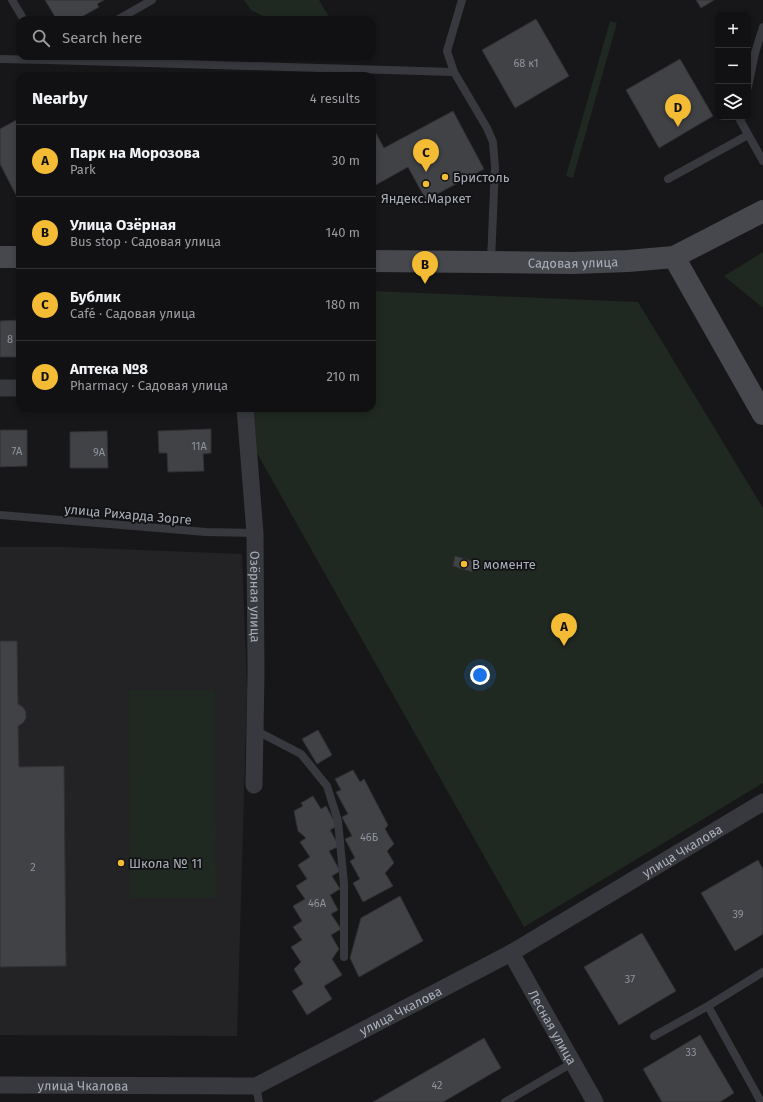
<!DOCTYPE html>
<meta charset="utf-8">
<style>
body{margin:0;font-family:"Fira Sans",sans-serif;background:#1e1f21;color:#f1f3f6}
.controls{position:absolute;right:12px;top:12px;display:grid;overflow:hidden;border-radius:8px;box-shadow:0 2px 6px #0003}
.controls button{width:36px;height:36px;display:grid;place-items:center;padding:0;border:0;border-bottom:1px solid #303133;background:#111113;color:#f1f3f6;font:20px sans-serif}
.you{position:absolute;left:480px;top:675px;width:14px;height:14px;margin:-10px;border:3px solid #fff;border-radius:50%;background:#1a73e8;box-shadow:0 0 0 6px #1a73e833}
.badge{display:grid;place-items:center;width:26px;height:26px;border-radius:50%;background:#f4bb35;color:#111;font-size:13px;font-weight:700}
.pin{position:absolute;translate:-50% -33px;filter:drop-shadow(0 1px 2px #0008)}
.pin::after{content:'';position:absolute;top:21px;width:14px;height:12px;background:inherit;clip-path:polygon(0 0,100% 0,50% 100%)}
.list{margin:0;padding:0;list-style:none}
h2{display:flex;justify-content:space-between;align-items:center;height:52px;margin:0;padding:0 16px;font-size:17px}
h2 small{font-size:13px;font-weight:400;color:#9c9da0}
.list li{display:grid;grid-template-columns:26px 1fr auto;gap:12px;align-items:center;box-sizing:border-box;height:72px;padding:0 16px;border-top:1px solid #303133}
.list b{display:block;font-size:15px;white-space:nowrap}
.list p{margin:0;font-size:13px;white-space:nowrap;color:#9c9da0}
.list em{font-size:13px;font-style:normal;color:#9c9da0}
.icon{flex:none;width:22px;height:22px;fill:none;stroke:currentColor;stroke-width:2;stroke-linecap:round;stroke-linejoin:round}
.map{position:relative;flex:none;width:763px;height:1102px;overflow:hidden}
.search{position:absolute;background:#111113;box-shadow:0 2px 6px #0003;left:16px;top:16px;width:360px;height:44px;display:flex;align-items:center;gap:10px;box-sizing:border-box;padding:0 14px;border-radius:12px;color:#9c9da0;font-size:15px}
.panel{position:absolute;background:#111113;box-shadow:0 2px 6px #0003;left:16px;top:72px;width:360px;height:340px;border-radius:12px}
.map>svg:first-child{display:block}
.built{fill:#232326}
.green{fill:#1f2821}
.building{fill:#414246;stroke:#313135}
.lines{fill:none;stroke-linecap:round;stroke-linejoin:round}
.lane{stroke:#38393e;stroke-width:8}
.street{stroke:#38393e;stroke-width:17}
.secondary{stroke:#46484e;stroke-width:22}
.poi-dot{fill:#f4bb35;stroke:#121214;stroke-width:1.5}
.labels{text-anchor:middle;stroke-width:3.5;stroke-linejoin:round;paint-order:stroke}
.number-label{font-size:11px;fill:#8f939c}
.poi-label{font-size:13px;fill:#a9aeb9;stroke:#121214;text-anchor:start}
.street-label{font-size:13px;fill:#a9aeb9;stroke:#121214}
</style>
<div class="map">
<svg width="763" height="1102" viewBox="0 0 763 1102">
<rect width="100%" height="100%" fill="#171719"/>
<path class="built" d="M 0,547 L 65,547 L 242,554 L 247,690 L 237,1036 L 0,1035 Z"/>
<path class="green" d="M 244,0 L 319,0 L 330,18 L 326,20 L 271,20 L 251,10 Z
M 610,21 L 617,23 L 573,178 L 566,176 Z
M 763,252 L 763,308 L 724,276 Z
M 372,291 L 638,302 L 763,508 L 763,783 L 524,927 L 240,423 L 241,408 L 372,408 Z
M 129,690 L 215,690 L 216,898 L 130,898 Z"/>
<path class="building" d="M 45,0 L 104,0 L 97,4 L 99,7 L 76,20 L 74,18 L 71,20 L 57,20 Z
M 696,0 L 714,0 L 701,8 Z
M 536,19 L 569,76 L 515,108 L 482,50 Z
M 680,59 L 713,116 L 659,148 L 626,90 Z
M 453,111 L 484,169 L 426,200 L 408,167 L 372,187 L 372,126 L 384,148 Z
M 20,118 L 20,193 L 16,195 L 0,164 L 0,129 Z
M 20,320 L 20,357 L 0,357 L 0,321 Z
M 211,429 L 211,453 L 203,454 L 204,471 L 168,472 L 167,453 L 159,453 L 158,431 Z
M 0,430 L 27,430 L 27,466 L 0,467 Z
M 107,431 L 108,468 L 70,468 L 70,432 Z
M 455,556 L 475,562 L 472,572 L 453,566 Z
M 0,641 L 17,641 L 18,704 L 23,707 L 26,712 L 26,718 L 23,723 L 18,726 L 19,767 L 64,766 L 66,966 L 0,967 Z
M 318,730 L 332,755 L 317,764 L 302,739 Z
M 353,770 L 360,782 L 364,779 L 388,825 L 385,829 L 394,844 L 387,851 L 394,863 L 385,873 L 393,886 L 363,902 L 353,883 L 360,879 L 350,861 L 355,858 L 345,839 L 352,836 L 342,817 L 348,814 L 336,792 L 341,790 L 335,779 Z
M 313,796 L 321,809 L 326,806 L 337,826 L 330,830 L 339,846 L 329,851 L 340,871 L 332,876 L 340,889 L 330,895 L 338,910 L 331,914 L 341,929 L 331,935 L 339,949 L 332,959 L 342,975 L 324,986 L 332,999 L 307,1015 L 292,991 L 303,984 L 294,969 L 301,962 L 291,947 L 302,940 L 293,927 L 302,921 L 293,906 L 305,899 L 296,886 L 307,879 L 298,865 L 310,857 L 300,842 L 306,838 L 298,831 L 294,811 L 303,806 L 301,803 Z
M 758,860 L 763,869 L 763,934 L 735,951 L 701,893 Z
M 400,896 L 423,941 L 359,977 L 350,958 L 361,918 Z
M 642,933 L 676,991 L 619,1025 L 584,967 Z
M 700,1035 L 734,1093 L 720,1102 L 662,1102 L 643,1069 Z
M 484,1038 L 501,1068 L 443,1102 L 373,1102 Z"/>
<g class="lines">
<path class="lane" d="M 12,0 L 24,20
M 117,20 L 152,0
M 0,59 L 47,60 L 454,72 L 487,128 L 493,142 L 495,167 L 491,261
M 454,72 L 447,51 L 462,0
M 748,87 L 755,53 L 763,27
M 741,117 L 740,120 L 763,161
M 668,179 L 748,135
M 0,515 L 206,532 L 255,533
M 255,730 L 301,754 L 327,786 L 338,821 L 344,884 L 344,957
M 708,1006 L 761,1102
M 654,1036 L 708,1006 L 763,972
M 256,1086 L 259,1102
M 505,1102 L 572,1063"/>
<g class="street">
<path d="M 0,388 L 20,388"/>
<path id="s1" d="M 245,408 L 255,533 L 256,674 L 254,785"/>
<path id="s2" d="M 511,953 L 595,1102"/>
<path id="s3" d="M 0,1085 L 256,1086 L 511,953 L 763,802"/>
</g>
<g class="secondary">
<path d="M 0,257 L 20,257"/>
<path d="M 674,257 L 763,414"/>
<path id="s4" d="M 372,261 L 573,263 L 628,261 L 674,257 L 763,211"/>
</g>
</g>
<g class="poi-dot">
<circle cx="445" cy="177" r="4"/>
<circle cx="426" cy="184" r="4"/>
<circle cx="464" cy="564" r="4"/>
<circle cx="121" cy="863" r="4"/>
</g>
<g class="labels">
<g class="number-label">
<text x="526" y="67">68 к1</text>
<text x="10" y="343">8</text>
<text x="199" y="450">11А</text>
<text x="17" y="455">7А</text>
<text x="99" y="456">9А</text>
<text x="369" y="841">46Б</text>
<text x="33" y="871">2</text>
<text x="317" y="907">46А</text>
<text x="738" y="918">39</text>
<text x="630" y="983">37</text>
<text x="691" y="1056">33</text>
<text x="437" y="1089">42</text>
</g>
<g class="poi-label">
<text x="453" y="182">Бристоль</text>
<text x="426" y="203" text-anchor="middle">Яндекс.Маркет</text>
<text x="472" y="569">В моменте</text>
<text x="129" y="868">Школа № 11</text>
</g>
<g class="street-label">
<text dy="5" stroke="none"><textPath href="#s4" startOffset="201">Садовая улица</textPath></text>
<text transform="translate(128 514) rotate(5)" y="5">улица Рихарда Зорге</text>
<text dy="5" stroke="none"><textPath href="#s1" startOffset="189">Озёрная улица</textPath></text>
<text dy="5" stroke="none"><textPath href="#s3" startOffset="743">улица Чкалова</textPath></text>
<text dy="5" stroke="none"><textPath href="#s3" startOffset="419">улица Чкалова</textPath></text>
<text dy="5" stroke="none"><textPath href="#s2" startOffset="85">Лесная улица</textPath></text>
<text dy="5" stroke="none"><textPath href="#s3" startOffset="83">улица Чкалова</textPath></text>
</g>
</g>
</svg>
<div class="controls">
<button>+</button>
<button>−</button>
<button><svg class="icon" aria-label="layers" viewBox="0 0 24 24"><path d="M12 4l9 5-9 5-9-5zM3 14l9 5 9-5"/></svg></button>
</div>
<div class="you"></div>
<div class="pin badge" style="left:564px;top:646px">A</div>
<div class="pin badge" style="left:425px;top:284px">B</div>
<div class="pin badge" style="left:426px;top:172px">C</div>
<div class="pin badge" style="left:678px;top:127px">D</div>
<div class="search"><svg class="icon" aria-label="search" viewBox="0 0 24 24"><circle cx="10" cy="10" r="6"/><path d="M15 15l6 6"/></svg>Search here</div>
<section class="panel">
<h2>Nearby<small>4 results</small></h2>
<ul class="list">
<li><span class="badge">A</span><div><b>Парк на Морозова</b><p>Park</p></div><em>30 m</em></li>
<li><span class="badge">B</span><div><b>Улица Озёрная</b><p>Bus stop · Садовая улица</p></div><em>140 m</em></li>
<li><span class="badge">C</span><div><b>Бублик</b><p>Café · Садовая улица</p></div><em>180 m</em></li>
<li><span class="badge">D</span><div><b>Аптека №8</b><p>Pharmacy · Садовая улица</p></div><em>210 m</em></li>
</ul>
</section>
</div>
